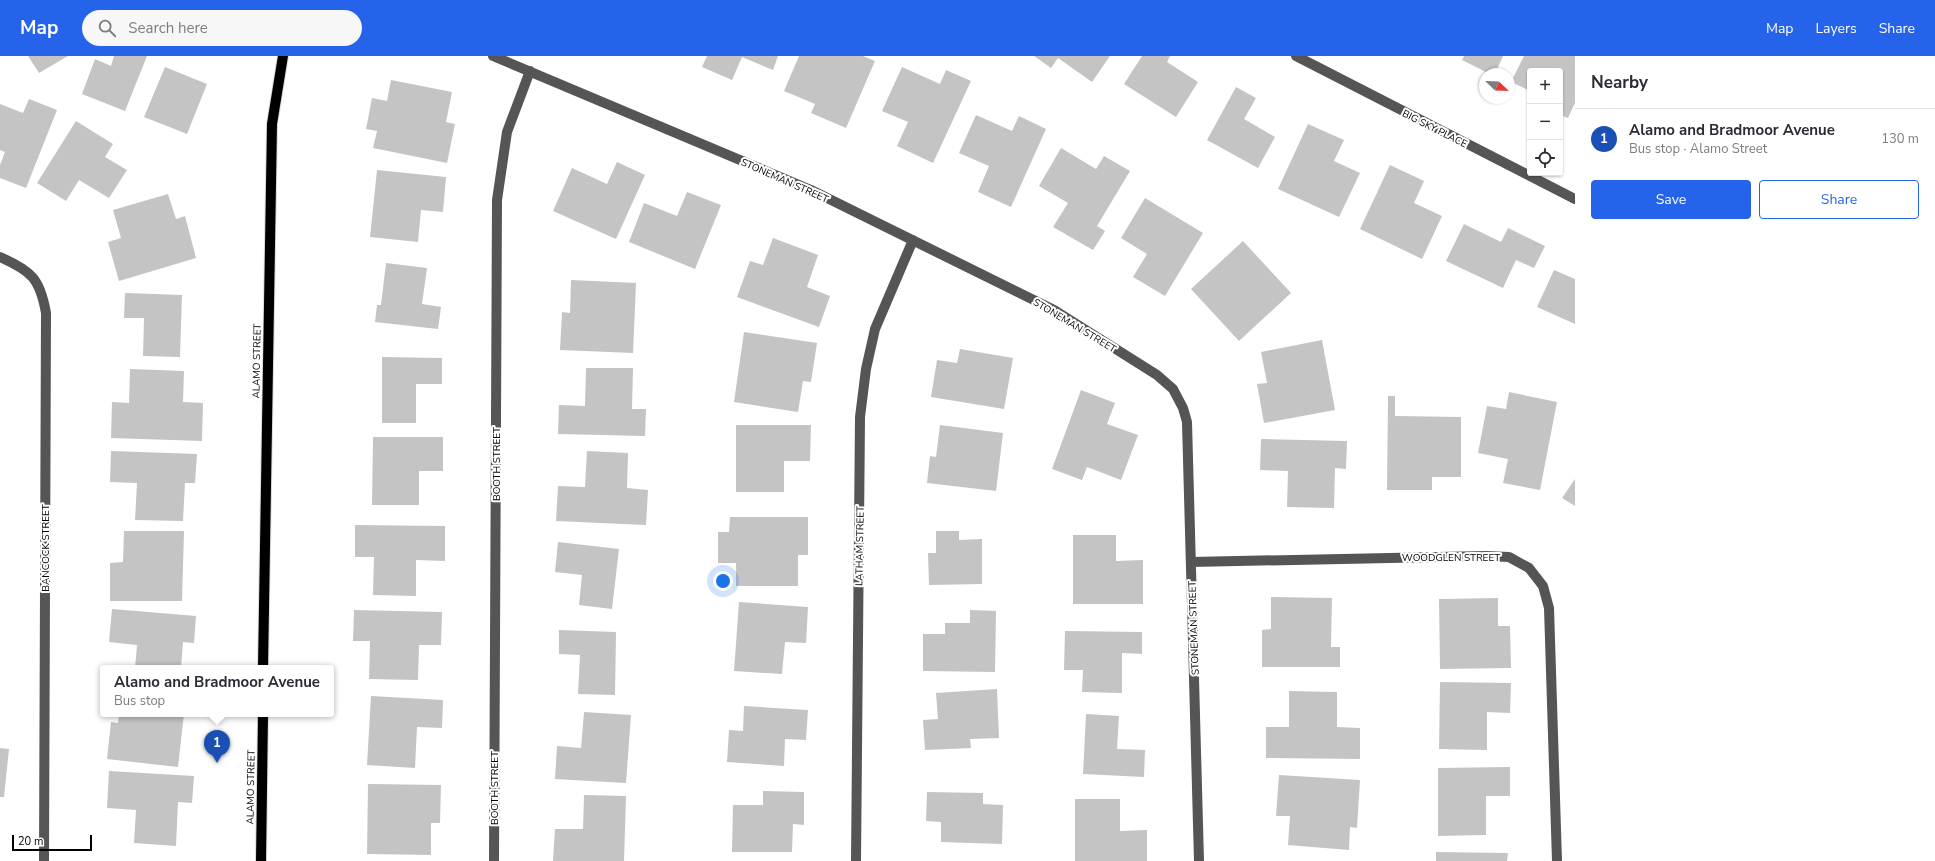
<!DOCTYPE html>
<meta charset="utf-8">
<style>
body{margin:0;font-family:"Nunito Sans",sans-serif;background:#f7f7f7;color:#2b2b33}
.controls{position:absolute;right:12px;top:12px;display:grid;overflow:hidden;border-radius:4px;box-shadow:0 1px 3px #0004}
.controls button{width:36px;height:36px;display:grid;place-items:center;padding:0;border:0;border-bottom:1px solid #e1e1e2;background:#fff;color:#2b2b33;font:20px sans-serif}
.compass{position:absolute;left:1479px;top:12px;width:36px;height:36px;border-radius:50%;background:#fff;box-shadow:0 1px 3px #0004;rotate:113deg}
.scale{position:absolute;left:12px;bottom:10px;width:80px;box-sizing:border-box;padding-left:4px;border:2px solid #000;border-top:0;font-size:11px;line-height:14px;white-space:nowrap;color:#000;-webkit-text-stroke:3px #fff;paint-order:stroke}
.you{position:absolute;left:723px;top:525px;width:14px;height:14px;margin:-10px;border:3px solid #fff;border-radius:50%;background:#1a73e8;box-shadow:0 0 0 6px #1a73e833}
.badge{display:grid;place-items:center;width:26px;height:26px;border-radius:50%;background:#2563eb;color:#fff;font-size:13px;font-weight:700}
.pin{position:absolute;translate:-50% -33px;filter:drop-shadow(0 1px 2px #0008)}
.pin::after{content:'';position:absolute;top:21px;width:14px;height:12px;background:inherit;clip-path:polygon(0 0,100% 0,50% 100%)}
.popup{position:absolute;left:100px;top:609px;width:234px;height:52px;box-sizing:border-box;display:grid;place-content:center;border-radius:4px;background:#fff;filter:drop-shadow(0 1px 3px #0005);font-size:13px;white-space:nowrap;color:#7c7c81}
.popup b{font-size:15px;color:#2b2b33}
.popup::after{content:'';position:absolute;left:50%;top:100%;margin-left:-8px;border:8px solid transparent;border-top-color:#fff}
.list{margin:0;padding:0;list-style:none}
h2{display:flex;justify-content:space-between;align-items:center;height:52px;margin:0;padding:0 16px;font-size:17px}
h2 small{font-size:13px;font-weight:400;color:#7c7c81}
.list li{display:grid;grid-template-columns:26px 1fr auto;gap:12px;align-items:center;box-sizing:border-box;height:60px;padding:0 16px;border-top:1px solid #e1e1e2}
.list b{display:block;font-size:15px;white-space:nowrap}
.list p{margin:0;font-size:13px;white-space:nowrap;color:#7c7c81}
.list em{font-size:13px;font-style:normal;color:#7c7c81}
.actions{display:flex;gap:8px;padding:12px 16px}
.actions a{flex:1;padding:9px 0;border:1px solid #2563eb;border-radius:4px;text-align:center;font-size:14px;color:#2563eb}
.actions .main{background:#2563eb;color:#fff}
.icon{flex:none;width:22px;height:22px;fill:none;stroke:currentColor;stroke-width:2;stroke-linecap:round;stroke-linejoin:round}
.map{position:relative;flex:none;width:1575px;height:805px;overflow:hidden}
header{display:flex;align-items:center;gap:24px;box-sizing:border-box;height:56px;padding:0 20px;background:#2563eb;color:#fff}
header strong{font-size:19px}
nav{display:flex;gap:22px;margin-inline-start:auto;font-size:14px}
.search{width:280px;height:36px;background:#f7f7f7;display:flex;align-items:center;gap:10px;box-sizing:border-box;padding:0 14px;border-radius:22px;color:#7c7c81;font-size:15px}
main{display:flex}
aside{flex:1;background:#fff}
.map>svg:first-child{display:block}
.building{fill:#c4c4c4}
.lines{fill:none;stroke-linecap:round;stroke-linejoin:round}
.major-casing{stroke:#dbdbdb;stroke-width:12}
.minor{stroke:#555;stroke-width:10}
.major{stroke:#000;stroke-width:10}
.labels{text-anchor:middle;stroke-width:4;stroke-linejoin:round;paint-order:stroke}
.street-label{font-size:10px;fill:#000;stroke:#fff}
</style>
<header>
<strong>Map</strong>
<div class="search"><svg class="icon" aria-label="search" viewBox="0 0 24 24"><circle cx="10" cy="10" r="6"/><path d="M15 15l6 6"/></svg>Search here</div>
<nav><a>Map</a><a>Layers</a><a>Share</a></nav>
</header>
<main>
<div class="map">
<svg width="1575" height="805" viewBox="0 0 1575 805">
<rect width="100%" height="100%" fill="#fff"/>
<path class="building" d="M 28,0 L 68,0 L 39,17 Z
M 114,0 L 147,0 L 125,55 L 82,38 L 95,3 L 111,10 Z
M 707,0 L 778,0 L 773,14 L 742,1 L 732,24 L 702,11 Z
M 799,0 L 863,0 L 875,5 L 846,72 L 811,57 L 815,48 L 784,35 Z
M 1034,0 L 1110,0 L 1092,26 L 1058,2 L 1051,12 Z
M 1142,0 L 1170,0 L 1167,6 L 1198,26 L 1176,61 L 1124,28 Z
M 1464,0 L 1503,0 L 1495,18 L 1490,18 L 1462,4 Z
M 1524,0 L 1575,0 L 1575,47 L 1568,62 L 1560,59 L 1560,15 L 1530,15 L 1530,35 L 1511,26 Z
M 165,11 L 207,28 L 187,78 L 144,61 Z
M 902,11 L 940,28 L 946,14 L 971,25 L 933,107 L 897,90 L 908,66 L 882,55 Z
M 391,24 L 452,36 L 446,66 L 455,68 L 447,107 L 373,92 L 377,75 L 366,73 L 372,42 L 387,45 Z
M 1236,31 L 1256,42 L 1244,63 L 1275,81 L 1258,112 L 1207,84 Z
M 29,43 L 57,54 L 26,132 L 0,122 L 0,109 L 5,96 L 0,94 L 0,48 L 23,57 Z
M 976,59 L 1012,75 L 1019,60 L 1046,73 L 1011,151 L 978,136 L 989,110 L 959,97 Z
M 76,65 L 113,88 L 105,101 L 127,114 L 109,142 L 79,124 L 66,145 L 37,127 Z
M 1308,68 L 1344,84 L 1334,105 L 1360,117 L 1339,161 L 1278,133 Z
M 1061,92 L 1096,113 L 1104,100 L 1130,115 L 1097,170 L 1105,175 L 1093,194 L 1053,171 L 1068,147 L 1039,130 Z
M 617,106 L 645,119 L 616,183 L 553,155 L 572,112 L 607,128 Z
M 1390,109 L 1424,125 L 1414,147 L 1442,160 L 1422,203 L 1360,173 Z
M 377,114 L 446,121 L 443,156 L 421,154 L 418,186 L 370,181 Z
M 687,136 L 721,149 L 695,213 L 629,186 L 644,147 L 677,160 Z
M 168,138 L 176,163 L 185,160 L 196,202 L 119,225 L 108,186 L 121,182 L 113,154 Z
M 1145,142 L 1203,177 L 1165,240 L 1133,221 L 1147,198 L 1121,182 Z
M 1464,168 L 1501,186 L 1508,172 L 1545,190 L 1534,212 L 1516,204 L 1503,232 L 1446,205 Z
M 773,182 L 818,199 L 807,231 L 830,240 L 819,271 L 737,241 L 750,205 L 763,209 Z
M 1243,185 L 1291,237 L 1239,285 L 1191,233 Z
M 386,207 L 427,212 L 422,248 L 441,251 L 438,273 L 375,266 L 377,249 L 381,249 Z
M 1554,214 L 1575,223 L 1575,268 L 1537,251 Z
M 571,224 L 636,227 L 633,297 L 560,294 L 562,256 L 570,257 Z
M 125,237 L 182,239 L 180,301 L 143,300 L 144,262 L 124,262 Z
M 744,276 L 817,287 L 811,326 L 803,325 L 798,356 L 734,346 Z
M 1322,284 L 1335,354 L 1264,367 L 1257,328 L 1267,327 L 1261,296 Z
M 960,293 L 1013,302 L 1004,353 L 931,341 L 937,304 L 957,307 Z
M 382,301 L 442,302 L 442,328 L 416,328 L 416,367 L 382,367 Z
M 586,312 L 633,312 L 632,353 L 646,353 L 645,380 L 558,378 L 559,349 L 585,350 Z
M 130,313 L 184,315 L 183,346 L 203,347 L 202,385 L 111,382 L 112,346 L 129,347 Z
M 1081,334 L 1115,347 L 1107,368 L 1138,379 L 1121,424 L 1087,411 L 1082,424 L 1052,413 Z
M 1509,336 L 1557,346 L 1540,434 L 1503,427 L 1508,403 L 1478,397 L 1487,350 L 1506,353 Z
M 1388,340 L 1395,340 L 1395,360 L 1461,361 L 1461,421 L 1432,421 L 1432,434 L 1387,434 Z
M 736,369 L 811,369 L 810,405 L 784,405 L 784,436 L 736,436 Z
M 940,369 L 1003,377 L 996,435 L 927,427 L 930,400 L 936,401 Z
M 373,381 L 443,381 L 443,415 L 419,415 L 419,449 L 372,449 Z
M 1261,383 L 1347,385 L 1346,413 L 1335,412 L 1334,452 L 1287,451 L 1288,415 L 1260,414 Z
M 111,395 L 197,398 L 195,427 L 185,427 L 183,465 L 135,464 L 137,427 L 110,426 Z
M 587,395 L 628,397 L 627,432 L 648,434 L 646,469 L 556,465 L 558,430 L 585,431 Z
M 1575,423 L 1575,450 L 1562,442 Z
M 730,461 L 808,461 L 808,499 L 798,499 L 798,530 L 736,530 L 736,507 L 718,507 L 718,476 L 729,476 Z
M 355,469 L 445,470 L 445,505 L 416,504 L 416,540 L 373,539 L 374,501 L 355,501 Z
M 124,475 L 184,475 L 182,545 L 110,545 L 110,507 L 123,506 Z
M 936,475 L 959,475 L 959,484 L 982,483 L 982,528 L 929,529 L 928,497 L 936,497 Z
M 1073,479 L 1116,479 L 1116,505 L 1143,504 L 1143,548 L 1073,548 Z
M 558,486 L 619,493 L 612,553 L 579,549 L 582,519 L 555,516 Z
M 1271,541 L 1332,542 L 1331,591 L 1340,591 L 1340,611 L 1262,611 L 1262,574 L 1271,573 Z
M 1498,542 L 1498,570 L 1510,570 L 1511,612 L 1440,613 L 1439,543 Z
M 739,546 L 808,551 L 806,587 L 785,586 L 782,618 L 734,615 Z
M 112,553 L 196,560 L 194,587 L 183,586 L 181,612 L 135,612 L 137,589 L 109,586 Z
M 354,554 L 442,556 L 441,589 L 419,589 L 418,624 L 369,623 L 370,585 L 353,585 Z
M 970,554 L 996,555 L 995,616 L 923,615 L 923,578 L 945,578 L 945,567 L 970,567 Z
M 559,574 L 616,576 L 615,639 L 578,638 L 580,599 L 559,598 Z
M 1065,575 L 1142,576 L 1142,598 L 1122,597 L 1122,637 L 1082,636 L 1083,614 L 1064,614 Z
M 1440,626 L 1511,627 L 1510,657 L 1487,656 L 1487,694 L 1439,693 Z
M 997,633 L 999,682 L 970,683 L 971,692 L 925,694 L 923,664 L 938,663 L 936,637 Z
M 1289,635 L 1337,636 L 1337,671 L 1360,672 L 1360,703 L 1266,702 L 1266,671 L 1289,671 Z
M 371,640 L 443,644 L 442,672 L 417,671 L 415,712 L 367,709 Z
M 744,650 L 808,654 L 806,684 L 785,683 L 784,710 L 727,706 L 729,674 L 743,675 Z
M 584,656 L 631,659 L 626,727 L 555,723 L 557,690 L 581,692 Z
M 119,658 L 184,658 L 178,711 L 107,703 L 111,666 L 118,667 Z
M 1086,658 L 1119,660 L 1117,693 L 1145,694 L 1144,721 L 1083,718 Z
M 0,692 L 9,693 L 4,741 L 0,741 Z
M 1510,711 L 1510,740 L 1486,740 L 1486,779 L 1438,780 L 1438,712 Z
M 109,715 L 194,720 L 192,747 L 178,746 L 176,790 L 134,787 L 136,754 L 107,752 Z
M 1279,719 L 1360,724 L 1357,772 L 1350,771 L 1349,794 L 1288,789 L 1290,760 L 1276,760 Z
M 368,728 L 441,729 L 440,767 L 431,767 L 431,799 L 367,798 Z
M 763,735 L 804,736 L 804,769 L 793,768 L 792,796 L 732,796 L 733,749 L 763,749 Z
M 927,736 L 983,737 L 983,748 L 1003,749 L 1002,788 L 941,786 L 941,766 L 926,765 Z
M 584,739 L 626,740 L 624,805 L 553,805 L 555,773 L 583,773 Z
M 1075,743 L 1120,743 L 1120,775 L 1147,774 L 1147,805 L 1075,805 Z
M 1436,796 L 1508,797 L 1507,805 L 1436,805 Z"/>
<g class="lines">
<g class="major-casing">
<path id="major" d="M 263,612 L 272,68 L 283,0
M 261,805 L 263,658"/>
</g>
<path class="minor" d="M 493,0 L 811,134 L 1054,254 L 1157,319 L 1173,333 L 1183,352 L 1187,366 L 1199,805
M 1296,0 L 1575,143
M 0,201 C 32,215 40,223 46,257 L 44,805
M 1191,506 L 1486,500 L 1509,501 L 1529,512 L 1543,530 L 1549,552 L 1557,805
M 494,805 L 497,144 L 507,76 L 530,15
M 856,805 L 860,361 L 866,313 L 875,273 L 913,184"/>
<use href="#major" class="major"/>
</g>
<g class="labels">
<g class="street-label">
<text transform="translate(1435 72) rotate(27)" y="4">BIG SKY PLACE</text>
<text transform="translate(785 124) rotate(24)" y="4">STONEMAN STREET</text>
<text transform="translate(1075 269) rotate(31)" y="4">STONEMAN STREET</text>
<text transform="translate(256 305) rotate(-89)" y="4">ALAMO STREET</text>
<text transform="translate(496 408) rotate(-90)" y="4">BOOTH STREET</text>
<text transform="translate(859 490) rotate(-89)" y="4">LATHAM STREET</text>
<text transform="translate(45 492) rotate(-90)" y="4">BANCOCK STREET</text>
<text x="1451" y="505">WOODGLEN STREET</text>
<text transform="translate(1193 572) rotate(-92)" y="4">STONEMAN STREET</text>
<text transform="translate(250 731) rotate(-89)" y="4">ALAMO STREET</text>
<text transform="translate(494 732) rotate(-90)" y="4">BOOTH STREET</text>
</g>
</g>
</svg>
<div class="controls">
<button>+</button>
<button>−</button>
<button><svg class="icon" aria-label="locate" viewBox="0 0 24 24"><circle cx="12" cy="12" r="6"/><path d="M12 2v4M12 18v4M2 12h4M18 12h4"/></svg></button>
</div>
<svg class="compass" viewBox="-18 -18 36 36"><path d="M0-13l5 13h-10z" fill="#e53935"/><path d="M0 13l5-13h-10z" fill="#7c7c81"/></svg>
<div class="scale">20 m</div>
<div class="you"></div>
<div class="pin badge" style="left:217px;top:707px;background:#1a4fb4">1</div>
<div class="popup"><b>Alamo and Bradmoor Avenue</b>Bus stop</div>
</div>
<aside>
<h2>Nearby<small></small></h2>
<ul class="list">
<li><span class="badge" style="background:#1a4fb4">1</span><div><b>Alamo and Bradmoor Avenue</b><p>Bus stop · Alamo Street</p></div><em>130 m</em></li>
</ul>
<div class="actions"><a class="main">Save</a><a>Share</a></div>
</aside>
</main>
